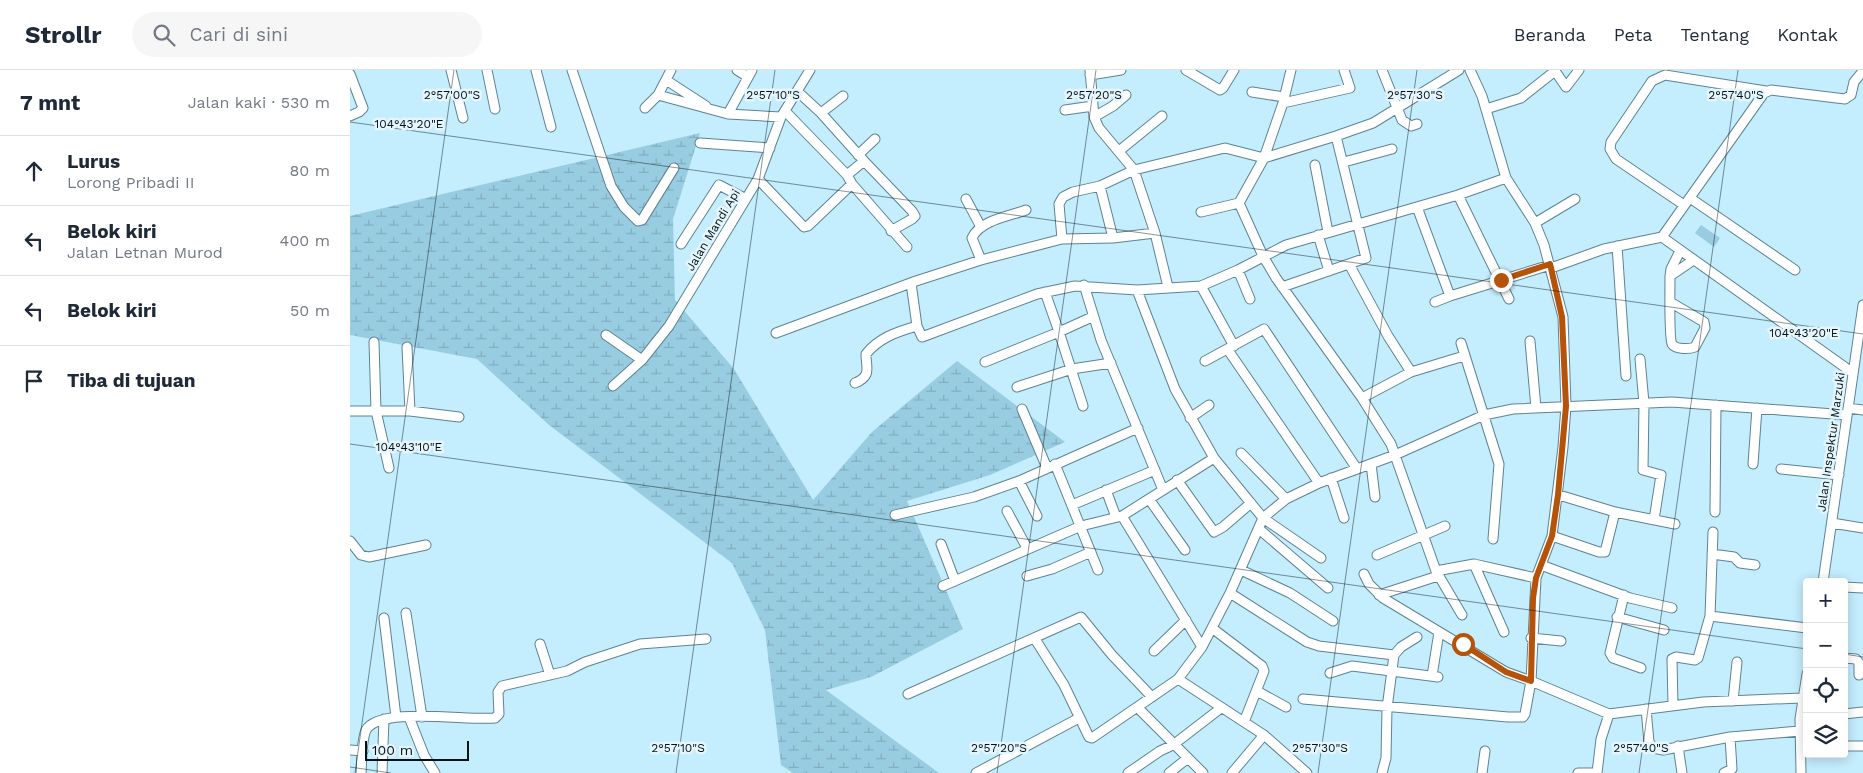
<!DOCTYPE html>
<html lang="id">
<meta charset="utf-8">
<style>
body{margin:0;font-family:"Work Sans",sans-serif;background:#f6f6f7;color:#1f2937}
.controls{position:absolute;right:15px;bottom:15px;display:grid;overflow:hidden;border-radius:5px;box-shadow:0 2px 12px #0003}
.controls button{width:45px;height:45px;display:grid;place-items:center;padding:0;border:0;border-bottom:1px solid #e0e1e3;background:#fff;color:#1f2937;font:25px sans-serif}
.scale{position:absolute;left:15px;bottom:12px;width:104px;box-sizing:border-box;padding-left:5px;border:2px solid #041117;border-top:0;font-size:14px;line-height:18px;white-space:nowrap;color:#041117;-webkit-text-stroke:4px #e5f5fc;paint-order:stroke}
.stop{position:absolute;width:15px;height:15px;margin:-11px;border:4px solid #b45309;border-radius:50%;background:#fff}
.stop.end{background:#b45309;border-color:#fff;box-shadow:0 1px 5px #0008}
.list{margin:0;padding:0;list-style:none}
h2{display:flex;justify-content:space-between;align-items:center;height:65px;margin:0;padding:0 20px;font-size:21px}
h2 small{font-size:16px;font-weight:400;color:#747a83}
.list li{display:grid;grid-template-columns:32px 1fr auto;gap:15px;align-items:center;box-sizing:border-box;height:70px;padding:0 20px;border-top:1px solid #e0e1e3}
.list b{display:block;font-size:19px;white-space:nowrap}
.list p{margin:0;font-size:16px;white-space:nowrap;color:#747a83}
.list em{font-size:16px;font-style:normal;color:#747a83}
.icon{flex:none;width:28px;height:28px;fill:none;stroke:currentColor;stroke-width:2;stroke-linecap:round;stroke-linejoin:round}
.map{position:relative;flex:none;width:1513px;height:703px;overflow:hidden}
header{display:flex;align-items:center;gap:30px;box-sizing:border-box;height:70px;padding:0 25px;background:#fff;border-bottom:1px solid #e0e1e3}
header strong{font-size:24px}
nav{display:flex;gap:28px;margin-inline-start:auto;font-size:18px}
.search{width:350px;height:45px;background:#f6f6f7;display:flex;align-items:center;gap:12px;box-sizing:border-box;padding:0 18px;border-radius:28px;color:#747a83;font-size:19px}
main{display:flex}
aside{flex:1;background:#fff}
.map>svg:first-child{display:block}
.wetland{fill:url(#wetland-marsh)}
.green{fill:#98cce1}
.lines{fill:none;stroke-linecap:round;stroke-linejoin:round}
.minor-casing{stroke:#5e8392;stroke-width:11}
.minor{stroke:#fff;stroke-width:9}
.route{stroke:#b45309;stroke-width:6}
.ticks{fill:none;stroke:#041117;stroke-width:1;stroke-opacity:0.45}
.labels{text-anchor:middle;stroke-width:5;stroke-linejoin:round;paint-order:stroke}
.street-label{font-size:12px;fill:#041117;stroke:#e5f5fc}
.ticks-label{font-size:12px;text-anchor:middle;fill:#041117;stroke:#e5f5fc;stroke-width:5;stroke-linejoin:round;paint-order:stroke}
</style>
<header>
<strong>Strollr</strong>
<div class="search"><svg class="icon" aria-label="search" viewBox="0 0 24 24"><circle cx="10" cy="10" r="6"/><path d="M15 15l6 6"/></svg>Cari di sini</div>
<nav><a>Beranda</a><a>Peta</a><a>Tentang</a><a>Kontak</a></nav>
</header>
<main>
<aside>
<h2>7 mnt<small>Jalan kaki · 530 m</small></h2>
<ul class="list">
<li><svg class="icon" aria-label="ahead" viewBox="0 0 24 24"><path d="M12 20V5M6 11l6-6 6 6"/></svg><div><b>Lurus</b><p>Lorong Pribadi II</p></div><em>80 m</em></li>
<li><svg class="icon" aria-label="left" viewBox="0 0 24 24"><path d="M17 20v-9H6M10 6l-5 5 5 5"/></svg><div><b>Belok kiri</b><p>Jalan Letnan Murod</p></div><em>400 m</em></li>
<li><svg class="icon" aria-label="left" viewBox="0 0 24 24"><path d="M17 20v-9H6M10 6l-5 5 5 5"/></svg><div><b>Belok kiri</b></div><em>50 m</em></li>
<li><svg class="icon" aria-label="arrive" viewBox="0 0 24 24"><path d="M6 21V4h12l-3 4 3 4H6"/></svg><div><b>Tiba di tujuan</b></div></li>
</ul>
</aside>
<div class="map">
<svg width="1513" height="703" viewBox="0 0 1513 703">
<defs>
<pattern id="wetland-marsh" width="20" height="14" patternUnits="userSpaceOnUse" patternTransform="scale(1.25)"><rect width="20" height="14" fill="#98cce1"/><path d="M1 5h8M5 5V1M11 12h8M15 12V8" fill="none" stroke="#81aec0"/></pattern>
</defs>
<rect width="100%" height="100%" fill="#c4edfe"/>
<path class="wetland" d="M 350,63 L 323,149 L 325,230 L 384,299 L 463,430 L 522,362 L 607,291 L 715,372 L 640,405 L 557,431 L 613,559 L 521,607 L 476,620 L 589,703 L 443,703 L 431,695 L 415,560 L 382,493 L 199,355 L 127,289 L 0,265 L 0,146 Z"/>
<path class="green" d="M 1351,155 L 1370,168 L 1364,177 L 1345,163 Z"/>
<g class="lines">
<g class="minor-casing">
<path id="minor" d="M 101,0 L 113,48
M 137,0 L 145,39
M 186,0 L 201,57
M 222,0 L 261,116 L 274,137 L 288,151 L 292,150 L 324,98
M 387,0 L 398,7
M 740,0 L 744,47 L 749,58 L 784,100 L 805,163 L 818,217
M 836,0 L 870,20 L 873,18 L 884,0
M 941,0 L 933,33 L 914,88 L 889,133 L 913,186 L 926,208 L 1012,328 L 1041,374 L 1086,501 L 1112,545
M 1032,0 L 1052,50 L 1061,56 L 1067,54
M 1120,0 L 1132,26 L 1156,108 L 1185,153 L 1194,175 L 1213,247 L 1216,336 L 1213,377 L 1202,466 L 1186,508 L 1181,611 L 1259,644
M 0,4 L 13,38 L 9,42 L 0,46
M 740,5 L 771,0
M 316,10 L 356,36
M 447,21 L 471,43 L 514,91
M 902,22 L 934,27
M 308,25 L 378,44 L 431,47
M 933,33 L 1000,18 L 994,0
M 295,38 L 308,25 L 321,0
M 1136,39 L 1171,28 L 1205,1 L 1216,17 L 1229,0
M 715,40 L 743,36
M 435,41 L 497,105 L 502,114 L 557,177
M 471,43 L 493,26
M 378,44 L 402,0
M 744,47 L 763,36 L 776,25
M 986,66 L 1023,53 L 1109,0
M 350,73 L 420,78
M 769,81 L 812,46
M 508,85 L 525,69
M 994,92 L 1042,79
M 965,95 L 978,162
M 497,105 L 514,91 L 562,141 L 565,146 L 562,149 L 541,161
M 408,109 L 454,157 L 458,156 L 502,114
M 750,116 L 763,168
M 1108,125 L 1159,229
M 1340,128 L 1445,200
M 616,129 L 631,157
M 1334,135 L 1266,89 L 1260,79 L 1261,72 L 1302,11 L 1315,5 L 1416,21
M 1067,137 L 1100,226 L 1085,232
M 851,142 L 889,133
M 1185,153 L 1225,129
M 968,165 L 979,201
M 1312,167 L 1414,23 L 1421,20 L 1495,29 L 1501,25 L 1504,12 L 1513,1
M 712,169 L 709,134 L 713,127 L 723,122 L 750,116 L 784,100 L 875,78 L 914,88 L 986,66 L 1016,188 L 932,217
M 331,174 L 369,115 L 396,129
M 1267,176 L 1276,306
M 631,190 L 622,168 C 630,150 660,146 676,140
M 999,194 L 1038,266 L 1061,302
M 1201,198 L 1254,179 L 1312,167 L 1503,303
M 888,200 L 900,229
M 1320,206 L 1321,199 L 1330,181
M 561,213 L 567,256 L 572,267 L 687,224 L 725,216 L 787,220 L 851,216 L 888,200 L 936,175 L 1108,125 L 1156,108
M 734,215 L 751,270 L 813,420
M 851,216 L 884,276
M 787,220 L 825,319 L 864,388 L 913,448 L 971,488
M 695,222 L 709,262 L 742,247
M 1100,226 L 1200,195
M 1320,232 L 1354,252 L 1355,258 L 1345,277 C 1340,279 1326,280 1322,274 C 1319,269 1320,216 1320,206 L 1342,191
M 426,263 L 566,211 L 631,190 L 712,169 L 763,168 L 805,163
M 256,265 L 292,290
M 1180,271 L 1186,338
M 24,272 L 26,341 L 39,398
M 1111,273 L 1149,394 L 1143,469
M 57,277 L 60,341
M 878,280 L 969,413
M 1290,289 L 1294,333 L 1293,400 L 1311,405 L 1304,450
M 855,291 L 914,259 L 1007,399
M 635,292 L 709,262 L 733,336
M 505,313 C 522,306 516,298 516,284 C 529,268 546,262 567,256
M 263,316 L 292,290 L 319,256 L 408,109 L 431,47 L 460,0
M 667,317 L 722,299 L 761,293
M 1012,328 L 1061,302 L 1114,286
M 1498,338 L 1513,340
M 672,339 L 697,398
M 0,341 L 60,341 L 109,347
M 840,348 L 859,335
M 891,383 L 936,429
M 705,394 L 748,500
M 1021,394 L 1025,427
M 1403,394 L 1407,338
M 1431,399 L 1489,405
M 981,408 L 994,448
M 827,410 L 864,462 L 873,457 L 901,433
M 669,411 L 687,446
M 756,420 L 766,447
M 1209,425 L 1265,442 L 1325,454
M 799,429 L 835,480
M 722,435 L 805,400
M 657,441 L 677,478
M 1365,442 L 1366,335
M 545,445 L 624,427 L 669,411 L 788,358
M 1482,453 L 1513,458
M 909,459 L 978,518
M 1363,462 L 1360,546 L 1457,558
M 1202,466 L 1249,482 L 1255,482 L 1265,442
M 0,471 L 11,485 L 19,487 L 76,475
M 591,474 L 605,511
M 1362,484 L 1384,487 L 1390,493 L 1405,495
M 1027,485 L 1095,456
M 1124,494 L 1154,562
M 1191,495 L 1280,528 L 1322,538
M 891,500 L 940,523 L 983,551
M 1086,501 L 1124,494 L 1186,508
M 677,506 L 702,499 L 741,482
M 1473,512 L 1513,235
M 593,516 L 731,456 L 772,446
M 1494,517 L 1513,518
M 880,523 L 957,572 L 969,576 L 1044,585
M 1029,525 L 1088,506
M 1274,525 L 1260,583 L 1263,588 L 1291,598
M 56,543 L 72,647
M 1267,547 L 1314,560
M 34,548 L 46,647
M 862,558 L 912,596 L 914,601 L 894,652
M 1181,568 L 1211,571
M 685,569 L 714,615 L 739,667 L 742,668 L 828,609 L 852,577 L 880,523 L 913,448 L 936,429 L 969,413 L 1045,385 L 1134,345 L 1163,339 L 1322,332 L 1497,345
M 190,574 L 200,605
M 852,577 L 772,446 L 864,388
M 804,581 L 836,550
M 1494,588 L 1506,589 L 1509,593 L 1509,605
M 980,603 L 1002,596 L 1088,607
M 1082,606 L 1089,562
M 828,609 L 914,665 L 957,703
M 907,621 L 936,637
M 558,624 L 731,547 L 762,585 L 802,627
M 953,629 L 1158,647 L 1173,647 L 1175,644 L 1181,611 L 1156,602 L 1033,528 L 1019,514 L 1014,504
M 1383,631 L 1387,592
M 1323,636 L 1322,589 L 1326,587 L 1345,590 L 1348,588 L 1360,546
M 788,638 L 853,703
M 1296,639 L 1299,672 L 1303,678 L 1313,680 L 1380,667 L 1450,661
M 1494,644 L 1513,642
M 59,647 L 74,685 L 85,703
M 1328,676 L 1332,703
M 1494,676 L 1513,676
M 0,680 L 13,681
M 11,703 C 12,691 11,672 16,660 C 29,636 119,651 145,648 L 149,644 L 148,622 L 152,616 L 217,601 L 235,592 L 290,574 L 356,569
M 32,703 L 34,649
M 626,703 L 729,648
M 778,703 L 810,681 L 823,675 L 871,638
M 819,703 L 838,688
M 882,703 L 914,665
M 1032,703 L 1036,688 L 1037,638 L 1044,585 L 1051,577 L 1067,567
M 1132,703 L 1135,681
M 1228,703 L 1247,703
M 1247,703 L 1251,669 L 1259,644 L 1353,632 L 1451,628
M 1374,703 L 1382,699 L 1380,667
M 1451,703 L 1450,649 L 1457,604"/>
</g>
<use href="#minor" class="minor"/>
</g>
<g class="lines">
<path class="route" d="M 1113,574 L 1156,602 L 1181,611 L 1183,528 L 1186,508 L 1202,466 L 1208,425 L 1216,336 L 1212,247 L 1201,198 L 1200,194 L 1151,210"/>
</g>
<path class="ticks" d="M 0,52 L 1513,264M 0,374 L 1457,579M 1494,584 L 1513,587M 0,697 L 41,703M 5,703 L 104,0M 326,703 L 425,0M 647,703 L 746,0M 968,703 L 1067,0M 1289,703 L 1388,0"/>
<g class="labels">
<g class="street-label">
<text transform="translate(363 160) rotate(-59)" y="4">Jalan Mandi Api</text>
<text transform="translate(1481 372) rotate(-82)" y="4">Jalan Inspektur Marzuki</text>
</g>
</g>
<g class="ticks-label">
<text x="102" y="29">2°57'00"S</text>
<text x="423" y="29">2°57'10"S</text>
<text x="744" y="29">2°57'20"S</text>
<text x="1065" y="29">2°57'30"S</text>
<text x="1386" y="29">2°57'40"S</text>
<text x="59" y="58">104°43'20"E</text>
<text x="1454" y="267">104°43'20"E</text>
<text x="59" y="381">104°43'10"E</text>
<text x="328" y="682">2°57'10"S</text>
<text x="649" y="682">2°57'20"S</text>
<text x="970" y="682">2°57'30"S</text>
<text x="1291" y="682">2°57'40"S</text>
</g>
</svg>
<div class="controls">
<button>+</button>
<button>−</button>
<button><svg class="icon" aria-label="locate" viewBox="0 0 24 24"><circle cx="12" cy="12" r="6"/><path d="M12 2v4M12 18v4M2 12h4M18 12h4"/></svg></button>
<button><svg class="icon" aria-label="layers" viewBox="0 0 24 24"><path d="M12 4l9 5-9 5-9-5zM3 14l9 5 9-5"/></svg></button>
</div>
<div class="scale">100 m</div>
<div class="stop" style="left:1113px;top:574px"></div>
<div class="stop end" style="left:1151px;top:210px"></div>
</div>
</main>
